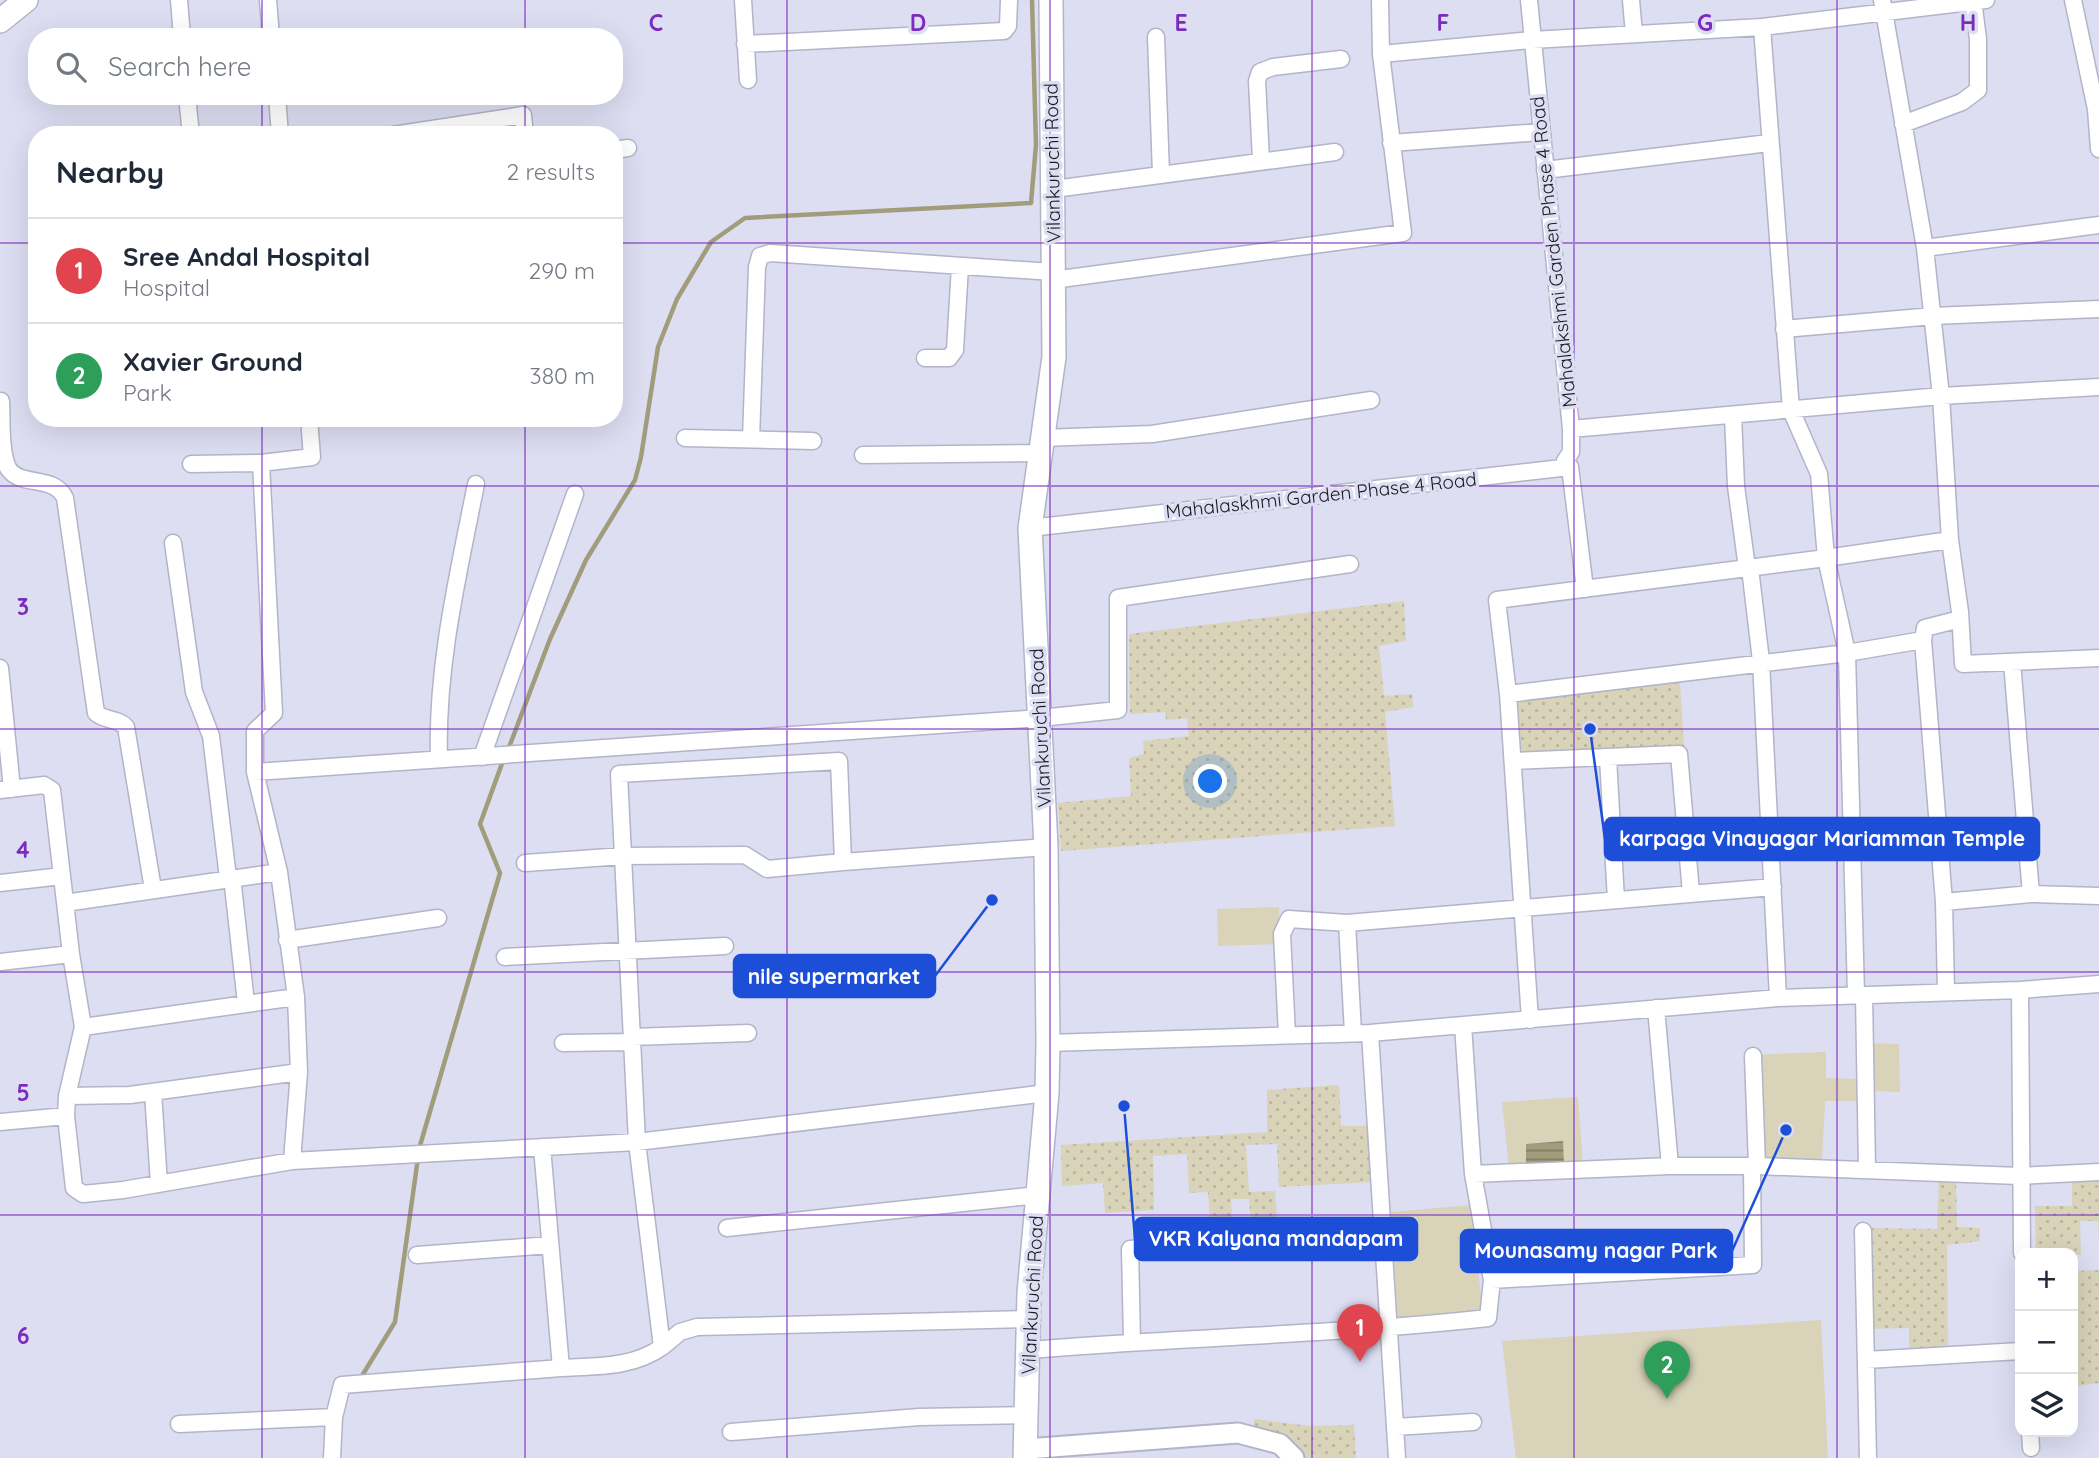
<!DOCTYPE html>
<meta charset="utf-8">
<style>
body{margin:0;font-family:Quicksand,sans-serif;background:#f2f2f3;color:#1f2937}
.controls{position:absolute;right:21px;bottom:21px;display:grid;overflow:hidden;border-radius:14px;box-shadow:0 7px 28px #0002}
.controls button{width:63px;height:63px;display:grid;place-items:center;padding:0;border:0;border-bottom:2px solid #e0e1e3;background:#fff;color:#1f2937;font:35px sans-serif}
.you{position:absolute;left:1211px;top:782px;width:24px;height:24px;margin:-18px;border:5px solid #fff;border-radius:50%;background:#1a73e8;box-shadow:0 0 0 10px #1a73e833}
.badge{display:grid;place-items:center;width:46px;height:46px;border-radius:50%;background:#b45309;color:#fff;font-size:23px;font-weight:700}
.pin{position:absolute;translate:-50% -58px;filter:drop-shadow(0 2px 4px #0008)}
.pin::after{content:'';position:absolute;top:37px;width:24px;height:21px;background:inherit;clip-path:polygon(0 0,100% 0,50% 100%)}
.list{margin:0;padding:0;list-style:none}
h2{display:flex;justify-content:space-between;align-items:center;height:91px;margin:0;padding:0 28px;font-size:30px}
h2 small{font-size:23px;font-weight:400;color:#747a83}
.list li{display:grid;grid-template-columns:46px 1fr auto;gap:21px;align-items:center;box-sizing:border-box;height:105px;padding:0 28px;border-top:2px solid #e0e1e3}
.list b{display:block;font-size:26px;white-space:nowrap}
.list p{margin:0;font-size:23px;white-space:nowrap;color:#747a83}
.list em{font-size:23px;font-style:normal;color:#747a83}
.icon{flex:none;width:38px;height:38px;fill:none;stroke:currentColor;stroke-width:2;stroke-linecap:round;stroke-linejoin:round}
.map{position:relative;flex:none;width:2099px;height:1458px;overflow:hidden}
.search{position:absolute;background:#fff;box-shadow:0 7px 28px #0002;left:28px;top:28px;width:595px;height:77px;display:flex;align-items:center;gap:18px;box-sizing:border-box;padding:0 24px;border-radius:28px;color:#747a83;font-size:26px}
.panel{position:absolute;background:#fff;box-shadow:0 7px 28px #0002;left:28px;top:126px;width:595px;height:301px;border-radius:28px}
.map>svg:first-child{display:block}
.grass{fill:url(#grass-dots)}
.park{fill:#d8d3b9}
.water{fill:url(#water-rules)}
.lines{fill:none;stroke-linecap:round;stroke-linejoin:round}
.stream{stroke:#a19c7b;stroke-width:4.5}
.minor-casing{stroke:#b2b4c7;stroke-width:19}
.tertiary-casing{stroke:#b2b4c7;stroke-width:23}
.secondary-casing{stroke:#b2b4c7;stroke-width:26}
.minor{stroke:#fff;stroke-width:16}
.tertiary{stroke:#fff;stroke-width:19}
.secondary{stroke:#fff;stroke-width:23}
.grid{fill:none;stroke:#7b2cbf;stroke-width:2;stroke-opacity:0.55}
.labels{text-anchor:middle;stroke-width:7;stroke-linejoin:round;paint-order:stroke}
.street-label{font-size:19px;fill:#1a1a21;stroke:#dddef2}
.grid-label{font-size:23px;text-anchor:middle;font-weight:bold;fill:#7b2cbf;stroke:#dddef2;stroke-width:7;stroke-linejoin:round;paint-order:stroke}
.leader{fill:none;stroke:#1d4ed8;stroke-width:2.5}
.callout-dot{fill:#1d4ed8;stroke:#dddef2;stroke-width:2.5}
.callout{fill:#1d4ed8;stroke:#1d4ed8;stroke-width:2.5}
.callout-label{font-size:21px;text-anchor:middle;font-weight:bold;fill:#fff}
</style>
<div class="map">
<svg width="2099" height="1458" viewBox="0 0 2099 1458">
<defs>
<pattern id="grass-dots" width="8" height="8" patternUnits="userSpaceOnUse" patternTransform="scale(1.75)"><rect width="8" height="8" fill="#d8d3b9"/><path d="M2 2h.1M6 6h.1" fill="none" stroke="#b9b59f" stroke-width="1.8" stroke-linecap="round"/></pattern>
<pattern id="water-rules" width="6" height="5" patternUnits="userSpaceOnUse" patternTransform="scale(1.75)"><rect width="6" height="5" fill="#a19c7b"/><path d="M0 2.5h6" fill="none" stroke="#827e64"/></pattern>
</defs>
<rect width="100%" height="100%" fill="#dddef2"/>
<path class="grass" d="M 1404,601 L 1406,641 L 1379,646 L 1384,696 L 1412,694 L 1413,707 L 1385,712 L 1395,826 L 1061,851 L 1058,803 L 1131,796 L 1129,758 L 1144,754 L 1143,741 L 1189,736 L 1187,718 L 1166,720 L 1165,712 L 1130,714 L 1129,634 Z
M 1680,682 L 1684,749 L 1522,756 L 1517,699 Z
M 1339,1085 L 1341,1126 L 1368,1126 L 1372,1182 L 1279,1187 L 1277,1144 L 1246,1145 L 1249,1192 L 1275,1191 L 1278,1231 L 1252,1232 L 1249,1199 L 1231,1199 L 1233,1234 L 1211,1235 L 1208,1192 L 1189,1193 L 1187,1154 L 1153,1156 L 1154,1210 L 1105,1213 L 1103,1183 L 1062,1186 L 1061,1145 L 1267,1132 L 1267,1090 Z
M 2099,1179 L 2099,1239 L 2098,1221 L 2080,1221 L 2081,1255 L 2036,1253 L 2035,1206 L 2072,1206 L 2072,1180 Z
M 1939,1180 L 1956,1180 L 1957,1227 L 1980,1228 L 1980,1241 L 1947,1245 L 1948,1354 L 1909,1354 L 1909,1328 L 1868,1329 L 1865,1228 L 1937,1229 Z
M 2099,1270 L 2099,1383 L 2077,1386 L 2075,1271 Z
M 1254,1419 L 1309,1426 L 1354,1425 L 1356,1458 L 1301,1458 L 1254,1431 Z"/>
<path class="park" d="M 1279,907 L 1281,944 L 1218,946 L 1217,909 Z
M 1860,1043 L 1899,1044 L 1900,1092 L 1872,1091 L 1871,1101 L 1825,1101 L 1822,1159 L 1748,1159 L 1749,1055 L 1826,1052 L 1826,1078 L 1860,1079 Z
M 1578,1097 L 1583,1165 L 1509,1168 L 1502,1102 Z
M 1471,1205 L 1483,1314 L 1398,1322 L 1391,1212 Z
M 1821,1320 L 1828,1458 L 1516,1458 L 1502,1341 Z"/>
<path class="water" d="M 1563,1141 L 1564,1164 L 1526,1165 L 1526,1144 Z"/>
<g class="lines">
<path class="stream" d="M 508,750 L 550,639 L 586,560 L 635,480 L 641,457 L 658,347 L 677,299 L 711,242 L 745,218 L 1031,203 L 1036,145 L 1032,0
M 419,1149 L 500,873 L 480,824 L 504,758
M 360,1379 L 395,1322 L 418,1158"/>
<g class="minor-casing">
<path id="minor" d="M 179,0 L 182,37
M 268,0 L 271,37
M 743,0 L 748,80
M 1380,0 L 1381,54
M 1529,0 L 1571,429 L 1941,396 L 2099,387
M 1631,0 L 1634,34
M 2073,0 L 2096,109 L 2099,149
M 1762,27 L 1791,410 L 1819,474 L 1826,558 L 1950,540 L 1941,396 L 1925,248 L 1882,0
M 1156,37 L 1161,174
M 745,44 L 1004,31 L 1008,26 L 1009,0
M 187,96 L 191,135
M 277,96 L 280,135
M 1903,124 L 1962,102 L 1978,90 L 1978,39 L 1973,0
M 393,135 L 523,115 L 525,135
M 1391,143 L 1541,132
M 614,150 L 628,148
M 1261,160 L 1257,81 L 1260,72 L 1273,67 L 1341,59
M 1545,170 L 1769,143
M 1054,189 L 1335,152
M 1925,248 L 2099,225
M 1053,280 L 1403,233 L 1381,54 L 1532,40 L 1762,27 L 1986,0
M 1784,329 L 1933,316 L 2099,309
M 925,358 L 949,358 L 955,350 L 960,266
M 1,401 C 2,421 0,450 8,468 C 20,488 54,474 65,498 L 96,713 C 105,721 118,718 126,727 L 153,889
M 1733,415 L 1736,486 L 1747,568
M 685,438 L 813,441
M 1043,438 L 1152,434 L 1371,400
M 751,439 L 757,267 L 760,256 L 770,253 L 1053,272
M 863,455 L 1041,453
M 191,464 L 261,463
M 1570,467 L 1585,589
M 1030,528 L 1570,467 L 1565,461 L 1571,452 L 1571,429
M 1950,540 L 1960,612 L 1963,664 L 2099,658
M 173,543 L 194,692 L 211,736 L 228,878
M 1750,568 L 1761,661 L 1778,998
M 1923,640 L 1925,628 L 1960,619
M 2012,662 L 2031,894
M 0,668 L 12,789
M 1508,694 L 1847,653 L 1923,640 L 1944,902 L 1946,992
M 482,757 L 575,494
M 1608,758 L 1616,900
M 439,759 C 436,667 458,575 476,484
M 1513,761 L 1679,754 L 1691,893
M 255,772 L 1040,718 L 1118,710 L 1118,598 L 1350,564
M 0,790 L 44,785 L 52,790 L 71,954 L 0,962
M 525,863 L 623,856 L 745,855 L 767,869 L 843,862
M 279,872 L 255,772 L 255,731 L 274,713 L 261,463 L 312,457 L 309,418
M 232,877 L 246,1003
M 0,883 L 62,876
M 1944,902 L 2031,894 L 2099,896
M 65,903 L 279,872 L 296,997 L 299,1072 L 292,1161 L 123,1190 L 83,1194 L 74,1188 L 66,1116 L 67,1096 L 83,1027
M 287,940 L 438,918
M 71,954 L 83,1027 L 296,997
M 505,957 L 725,946
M 2020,990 L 2099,984
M 1864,995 L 1867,1169
M 1656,1008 L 1670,1166
M 1530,1020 L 1508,694 L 1497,600 L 1826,558 L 1847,653 L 1856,995
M 1353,1033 L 1347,923 L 1773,887
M 1370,1033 L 1397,1458
M 1287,1035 L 1282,934 L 1289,919 L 1347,923
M 632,1037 L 748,1033
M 563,1043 L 632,1042
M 1048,1043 L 1370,1033 L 1778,998 L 2020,990 L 2022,1253
M 1753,1056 L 1757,1166
M 153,1092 L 159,1184
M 67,1096 L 130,1095 L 299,1072
M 0,1122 L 66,1116
M 292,1161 L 637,1142 L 1047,1093
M 1473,1174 L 1670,1166 L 1757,1166 L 2019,1176 L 2099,1172
M 727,1228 L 1038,1195
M 1863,1231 L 1868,1458
M 417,1255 L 550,1245
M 1492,1280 L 1753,1265 L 1752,1166
M 1029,1319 L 697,1327 L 680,1332 L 662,1347 L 637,1142 L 619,774 L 839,761 L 843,862 L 1046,847
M 1132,1341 L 1130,1249 L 1383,1229
M 1029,1350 C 1182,1337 1335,1335 1488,1318 L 1492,1280 L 1473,1174 L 1463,1025
M 1866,1360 L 2020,1351
M 561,1368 C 597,1366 632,1368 662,1347
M 179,1424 L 334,1417
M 1396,1427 L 1473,1422
M 731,1432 L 919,1417 L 1027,1415
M 2030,1432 L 2031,1448
M 332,1458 L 334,1417 L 342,1385 L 561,1368 L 542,1147"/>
</g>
<g class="tertiary-casing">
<path id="tertiary" d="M 1026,1449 L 1238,1433 L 1280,1444 L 1294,1458"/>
</g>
<g class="secondary-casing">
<path id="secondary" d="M 0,21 L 26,0
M 1025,1458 L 1029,1293 L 1047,1093 L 1048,1043 L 1046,847 L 1030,528 L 1054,357 L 1051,0"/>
</g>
<use href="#minor" class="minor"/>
<use href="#tertiary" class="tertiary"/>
<use href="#secondary" class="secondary"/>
</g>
<path class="grid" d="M 262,0 L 262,37M 525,0 L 525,37M 787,0 L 787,1458M 1050,0 L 1050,1458M 1312,0 L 1312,1458M 1574,0 L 1574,1458M 1837,0 L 1837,1458M 262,96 L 262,135M 525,96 L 525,135M 0,243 L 37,243M 614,243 L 2099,243M 262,418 L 262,1458M 525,418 L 525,1458M 0,486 L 2099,486M 0,729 L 2099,729M 0,972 L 2099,972M 0,1215 L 2099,1215"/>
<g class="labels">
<g class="street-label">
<text transform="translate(1052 163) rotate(-91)" y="7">Vilankuruchi Road</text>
<text transform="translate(1553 252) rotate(-96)" y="7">Mahalakshmi Garden Phase 4 Road</text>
<text transform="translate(1321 495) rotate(-6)" y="7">Mahalaskhmi Garden Phase 4 Road</text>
<text transform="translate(1040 728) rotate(-93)" y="7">Vilankuruchi Road</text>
<text transform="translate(1032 1295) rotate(-87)" y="7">Vilankuruchi Road</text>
</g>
</g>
<g class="grid-label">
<text x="656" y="31">C</text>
<text x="918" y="31">D</text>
<text x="1181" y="31">E</text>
<text x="1443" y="31">F</text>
<text x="1705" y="31">G</text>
<text x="1968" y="31">H</text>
<text x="23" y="615">3</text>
<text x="23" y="858">4</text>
<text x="23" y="1101">5</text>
<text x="23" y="1344">6</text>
</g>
<path class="leader" d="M1590 729L1605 839M992 900L935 976M1124 1106L1135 1239M1786 1130L1732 1251"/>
<g class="callout-dot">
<circle cx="1590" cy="729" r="7"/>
<circle cx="992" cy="900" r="7"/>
<circle cx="1124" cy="1106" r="7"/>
<circle cx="1786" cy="1130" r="7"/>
</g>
<g class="callout">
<rect x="1605" y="818" width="434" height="42" rx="7"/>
<rect x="734" y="955" width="201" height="42" rx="7"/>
<rect x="1135" y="1218" width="282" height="42" rx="7"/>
<rect x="1461" y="1230" width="271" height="42" rx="7"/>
</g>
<g class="callout-label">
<text x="1822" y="846">karpaga Vinayagar Mariamman Temple</text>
<text x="834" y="984">nile supermarket</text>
<text x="1276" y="1246">VKR Kalyana mandapam</text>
<text x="1596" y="1258">Mounasamy nagar Park</text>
</g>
</svg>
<div class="controls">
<button>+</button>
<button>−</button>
<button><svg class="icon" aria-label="layers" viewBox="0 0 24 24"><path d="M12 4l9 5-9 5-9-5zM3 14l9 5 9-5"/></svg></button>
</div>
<div class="you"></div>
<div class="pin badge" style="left:1360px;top:1362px;background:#e0444e">1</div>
<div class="pin badge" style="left:1667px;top:1399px;background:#2e9e5b">2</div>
<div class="search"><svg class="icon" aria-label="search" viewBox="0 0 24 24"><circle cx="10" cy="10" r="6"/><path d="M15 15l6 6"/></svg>Search here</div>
<section class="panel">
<h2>Nearby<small>2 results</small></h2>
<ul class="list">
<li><span class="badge" style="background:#e0444e">1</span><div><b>Sree Andal Hospital</b><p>Hospital</p></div><em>290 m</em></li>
<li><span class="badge" style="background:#2e9e5b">2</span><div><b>Xavier Ground</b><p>Park</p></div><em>380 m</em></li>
</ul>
</section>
</div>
